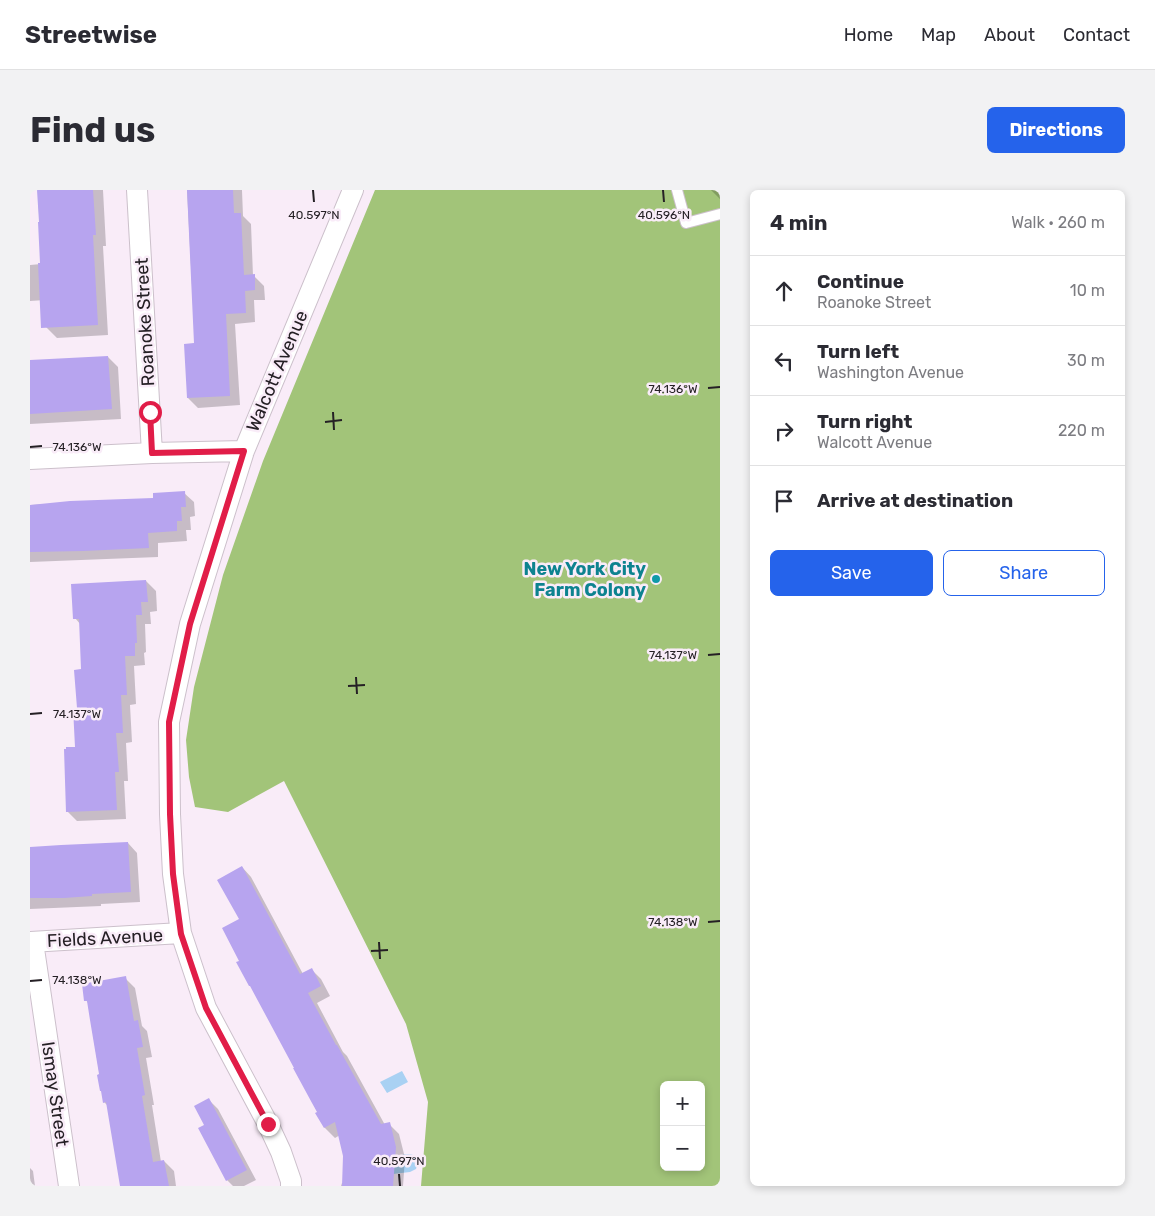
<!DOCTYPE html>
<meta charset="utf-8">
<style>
body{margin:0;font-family:Rubik,sans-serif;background:#f2f2f3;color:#2b2b33}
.controls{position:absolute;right:15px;bottom:15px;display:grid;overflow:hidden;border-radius:8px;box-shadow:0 2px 8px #0003}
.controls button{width:45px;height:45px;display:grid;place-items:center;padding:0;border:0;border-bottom:1px solid #e1e1e2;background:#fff;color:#2b2b33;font:25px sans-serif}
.stop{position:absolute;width:15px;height:15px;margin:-11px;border:4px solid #e11d48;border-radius:50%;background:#fff}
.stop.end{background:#e11d48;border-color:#fff;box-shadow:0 1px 5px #0008}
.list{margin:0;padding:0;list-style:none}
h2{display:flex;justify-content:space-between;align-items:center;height:65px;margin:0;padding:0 20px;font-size:21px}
h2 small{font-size:16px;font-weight:400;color:#7c7c81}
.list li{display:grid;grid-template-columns:32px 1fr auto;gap:15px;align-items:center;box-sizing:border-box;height:70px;padding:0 20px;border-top:1px solid #e1e1e2}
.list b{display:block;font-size:19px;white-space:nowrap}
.list p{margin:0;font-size:16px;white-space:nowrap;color:#7c7c81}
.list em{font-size:16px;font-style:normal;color:#7c7c81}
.actions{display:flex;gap:10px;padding:15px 20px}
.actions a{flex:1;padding:11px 0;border:1px solid #2563eb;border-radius:8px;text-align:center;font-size:18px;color:#2563eb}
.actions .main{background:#2563eb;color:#fff}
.icon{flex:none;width:28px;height:28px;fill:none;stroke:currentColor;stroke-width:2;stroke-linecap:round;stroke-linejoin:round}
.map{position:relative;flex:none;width:690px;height:996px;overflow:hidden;border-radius:8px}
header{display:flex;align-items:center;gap:30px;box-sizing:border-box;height:70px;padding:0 25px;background:#fff;border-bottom:1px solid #e1e1e2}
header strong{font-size:24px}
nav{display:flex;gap:28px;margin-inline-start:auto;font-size:18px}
.intro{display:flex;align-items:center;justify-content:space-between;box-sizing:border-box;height:120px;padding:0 30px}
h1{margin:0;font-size:35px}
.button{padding:12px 22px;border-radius:8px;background:#2563eb;color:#fff;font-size:18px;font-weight:700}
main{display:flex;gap:30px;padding:0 30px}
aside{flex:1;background:#fff;border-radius:8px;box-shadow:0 2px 8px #0003}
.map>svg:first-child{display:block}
.forest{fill:#a2c479;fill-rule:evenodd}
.water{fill:#a9d1f3}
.shadow{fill:#0003}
.building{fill:#b7a4ef}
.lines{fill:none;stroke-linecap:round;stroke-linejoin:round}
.lane-casing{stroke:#ccc0cb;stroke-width:12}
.street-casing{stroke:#ccc0cb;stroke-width:22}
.lane{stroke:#fff;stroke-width:10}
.street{stroke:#fff;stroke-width:20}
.route{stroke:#e11d48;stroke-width:6}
.ticks{fill:none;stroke:#252025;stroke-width:2}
.culture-dot{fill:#0f9aa8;stroke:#f9ecf8;stroke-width:2}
.labels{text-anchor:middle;stroke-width:5;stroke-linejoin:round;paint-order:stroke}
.street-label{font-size:18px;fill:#252025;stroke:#f9ecf8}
.culture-label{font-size:18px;font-weight:bold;fill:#0d838f;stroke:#f9ecf8;text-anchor:end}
.ticks-label{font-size:12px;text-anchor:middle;fill:#252025;stroke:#f9ecf8;stroke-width:5;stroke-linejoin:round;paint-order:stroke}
</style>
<header>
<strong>Streetwise</strong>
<nav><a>Home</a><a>Map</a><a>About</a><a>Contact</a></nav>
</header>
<div class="intro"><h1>Find us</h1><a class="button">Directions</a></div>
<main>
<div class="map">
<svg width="690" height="996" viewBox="0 0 690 996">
<rect width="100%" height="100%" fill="#f9ecf8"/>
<path class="forest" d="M 345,0 L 690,0 L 690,996 L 391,996 L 398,912 L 376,834 L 254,591 L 198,622 L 165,617 L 159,587 L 156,550 L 164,497 L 193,385 L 233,271 ZM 634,895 L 671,895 L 671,977 L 634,977 Z"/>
<path class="water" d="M 372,881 L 378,892 L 357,903 L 350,892 Z
M 378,964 C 387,964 390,971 386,979 L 380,982 L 363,984 L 364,966 Z"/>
<path class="shadow" d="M 8,0 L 73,0 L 76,56 L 73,56 L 78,145 L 27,148 L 16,137 L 15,110 L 0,111 L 0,75 L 11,74 Z
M 157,0 L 212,0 L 213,26 L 221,34 L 223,86 L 224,86 L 234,96 L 235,110 L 224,110 L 225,132 L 205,134 L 210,215 L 168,218 L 158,208 L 165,154 Z
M 681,0 L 690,0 L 690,9 Z
M 78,167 L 88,177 L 91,229 L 0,234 L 0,172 Z
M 154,303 L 164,312 L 165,326 L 160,327 L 161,340 L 156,340 L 157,351 L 128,353 L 128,367 L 0,372 L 0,315 L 124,309 Z
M 116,391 L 126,401 L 127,421 L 120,422 L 121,434 L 115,434 L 116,462 L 114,463 L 115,475 L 104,476 L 106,514 L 100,515 L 102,552 L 96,553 L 98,591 L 94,591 L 96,629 L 47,631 L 37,621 L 46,558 L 48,519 L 52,480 L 51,435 L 45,428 Z
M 98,653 L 107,663 L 110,712 L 71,714 L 71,716 L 0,719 L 0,658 Z
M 212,677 L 221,687 L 273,784 L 281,779 L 291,789 L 300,806 L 287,813 L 313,862 L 317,866 L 355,935 L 359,934 L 369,944 L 375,968 L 373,996 L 311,996 L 312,993 L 313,993 L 315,966 L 310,945 L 305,948 L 295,938 L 287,923 L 288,923 L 210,771 Z
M 95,788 L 105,798 L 112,836 L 117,841 L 122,867 L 116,868 L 124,915 L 122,915 L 131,972 L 134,971 L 144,981 L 146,996 L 91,996 L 78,916 L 74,912 L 58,813 L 56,810 Z
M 179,910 L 188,919 L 226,990 L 214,996 L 203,996 L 197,990 Z
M 0,978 L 3,981 L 5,996 L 0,996 Z"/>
<path class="building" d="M 7,0 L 63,0 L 66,45 L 63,45 L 68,135 L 11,138 L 8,73 L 10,73 L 8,32 L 9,32 Z
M 157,0 L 203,0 L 204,23 L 211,23 L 214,85 L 225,84 L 225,100 L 215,101 L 216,123 L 196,124 L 200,206 L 157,208 L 154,154 L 164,153 Z
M 78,166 L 82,219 L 0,224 L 0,170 Z
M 155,301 L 156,317 L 151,317 L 152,331 L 147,331 L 147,341 L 118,343 L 119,358 L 53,361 L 0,362 L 0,315 L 40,311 L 123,308 L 123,303 Z
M 116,390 L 118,412 L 111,412 L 112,425 L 106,425 L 107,453 L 105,453 L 105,466 L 95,466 L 97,505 L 91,505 L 93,543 L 86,543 L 89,582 L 85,582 L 87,620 L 36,622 L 34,559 L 36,559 L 36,557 L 45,557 L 43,518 L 47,518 L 44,480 L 51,479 L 49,429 L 43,429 L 41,394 Z
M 98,652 L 101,702 L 62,704 L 62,706 L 34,708 L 0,708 L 0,657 L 31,655 Z
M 212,676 L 270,784 L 282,778 L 291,796 L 278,803 L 306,855 L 307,855 L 351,934 L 360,932 L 366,957 L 363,996 L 312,996 L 313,966 L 305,932 L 294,938 L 285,923 L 287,922 L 282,913 L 263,878 L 264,878 L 220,796 L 219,796 L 206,772 L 209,771 L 192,738 L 209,729 L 187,690 Z
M 96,786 L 104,831 L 108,830 L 113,857 L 107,858 L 115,905 L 112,906 L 123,972 L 134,970 L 139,996 L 90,996 L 76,912 L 73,913 L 71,901 L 70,901 L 67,885 L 69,884 L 60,830 L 57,811 L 54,811 L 52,794 Z
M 179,908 L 217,980 L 196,991 L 168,938 L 174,935 L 164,916 Z"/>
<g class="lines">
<g class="lane-casing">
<path id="lane" d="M 647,0 L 656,33 L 690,24"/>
</g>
<g class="street-casing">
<path id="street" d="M 107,0 L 122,263
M 0,269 L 122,263 L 214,261
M 0,752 L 151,743
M 3,752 L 39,996
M 261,996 L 261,991 L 251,962 L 238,934 L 176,818 L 151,743 L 143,684 L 140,624 L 139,532 L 160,434 L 214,261 L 323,0"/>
</g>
<use href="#lane" class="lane"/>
<use href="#street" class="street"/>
</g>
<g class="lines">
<path class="route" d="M 120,222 L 122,263 L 214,261 L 160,434 L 139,532 L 140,624 L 143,684 L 151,744 L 176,818 L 238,934"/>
</g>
<path class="ticks" d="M 283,0 L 284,12M 633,0 L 634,12M 678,198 L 690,197M 303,222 L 304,240M 295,232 L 312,230M 0,257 L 12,256M 678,465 L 690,464M 326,487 L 327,504M 318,496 L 335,495M 0,524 L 12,523M 678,732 L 690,731M 349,752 L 350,769M 341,761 L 358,760M 0,791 L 12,790M 369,984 L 370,996"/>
<circle class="culture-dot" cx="626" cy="389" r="5"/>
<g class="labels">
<g class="street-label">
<text transform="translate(115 132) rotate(-93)" y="6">Roanoke Street</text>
<text transform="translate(247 181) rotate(-67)" y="6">Walcott Avenue</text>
<text transform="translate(75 748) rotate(-3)" y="6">Fields Avenue</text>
<text transform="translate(25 904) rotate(82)" y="6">Ismay Street</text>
</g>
<g class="culture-label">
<text x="616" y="385">New York City<tspan x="616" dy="21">Farm Colony</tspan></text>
</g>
</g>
<g class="ticks-label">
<text x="284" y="29">40.597°N</text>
<text x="634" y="29">40.596°N</text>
<text x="643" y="203">74.136°W</text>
<text x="47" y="261">74.136°W</text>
<text x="643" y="469">74.137°W</text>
<text x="47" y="528">74.137°W</text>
<text x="643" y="736">74.138°W</text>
<text x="47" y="794">74.138°W</text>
<text x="369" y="975">40.597°N</text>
</g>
</svg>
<div class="controls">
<button>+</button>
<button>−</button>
</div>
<div class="stop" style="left:120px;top:222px"></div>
<div class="stop end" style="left:238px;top:934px"></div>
</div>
<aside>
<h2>4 min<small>Walk · 260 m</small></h2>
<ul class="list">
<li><svg class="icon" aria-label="ahead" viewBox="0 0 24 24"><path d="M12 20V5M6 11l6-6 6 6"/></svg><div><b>Continue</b><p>Roanoke Street</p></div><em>10 m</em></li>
<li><svg class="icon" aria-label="left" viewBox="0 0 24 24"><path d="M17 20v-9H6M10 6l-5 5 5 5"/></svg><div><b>Turn left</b><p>Washington Avenue</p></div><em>30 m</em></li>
<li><svg class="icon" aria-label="right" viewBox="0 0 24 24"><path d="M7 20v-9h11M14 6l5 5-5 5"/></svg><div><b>Turn right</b><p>Walcott Avenue</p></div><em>220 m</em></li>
<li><svg class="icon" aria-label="arrive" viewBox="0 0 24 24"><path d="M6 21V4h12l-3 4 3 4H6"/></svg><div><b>Arrive at destination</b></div></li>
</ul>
<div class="actions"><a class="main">Save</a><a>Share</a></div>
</aside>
</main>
